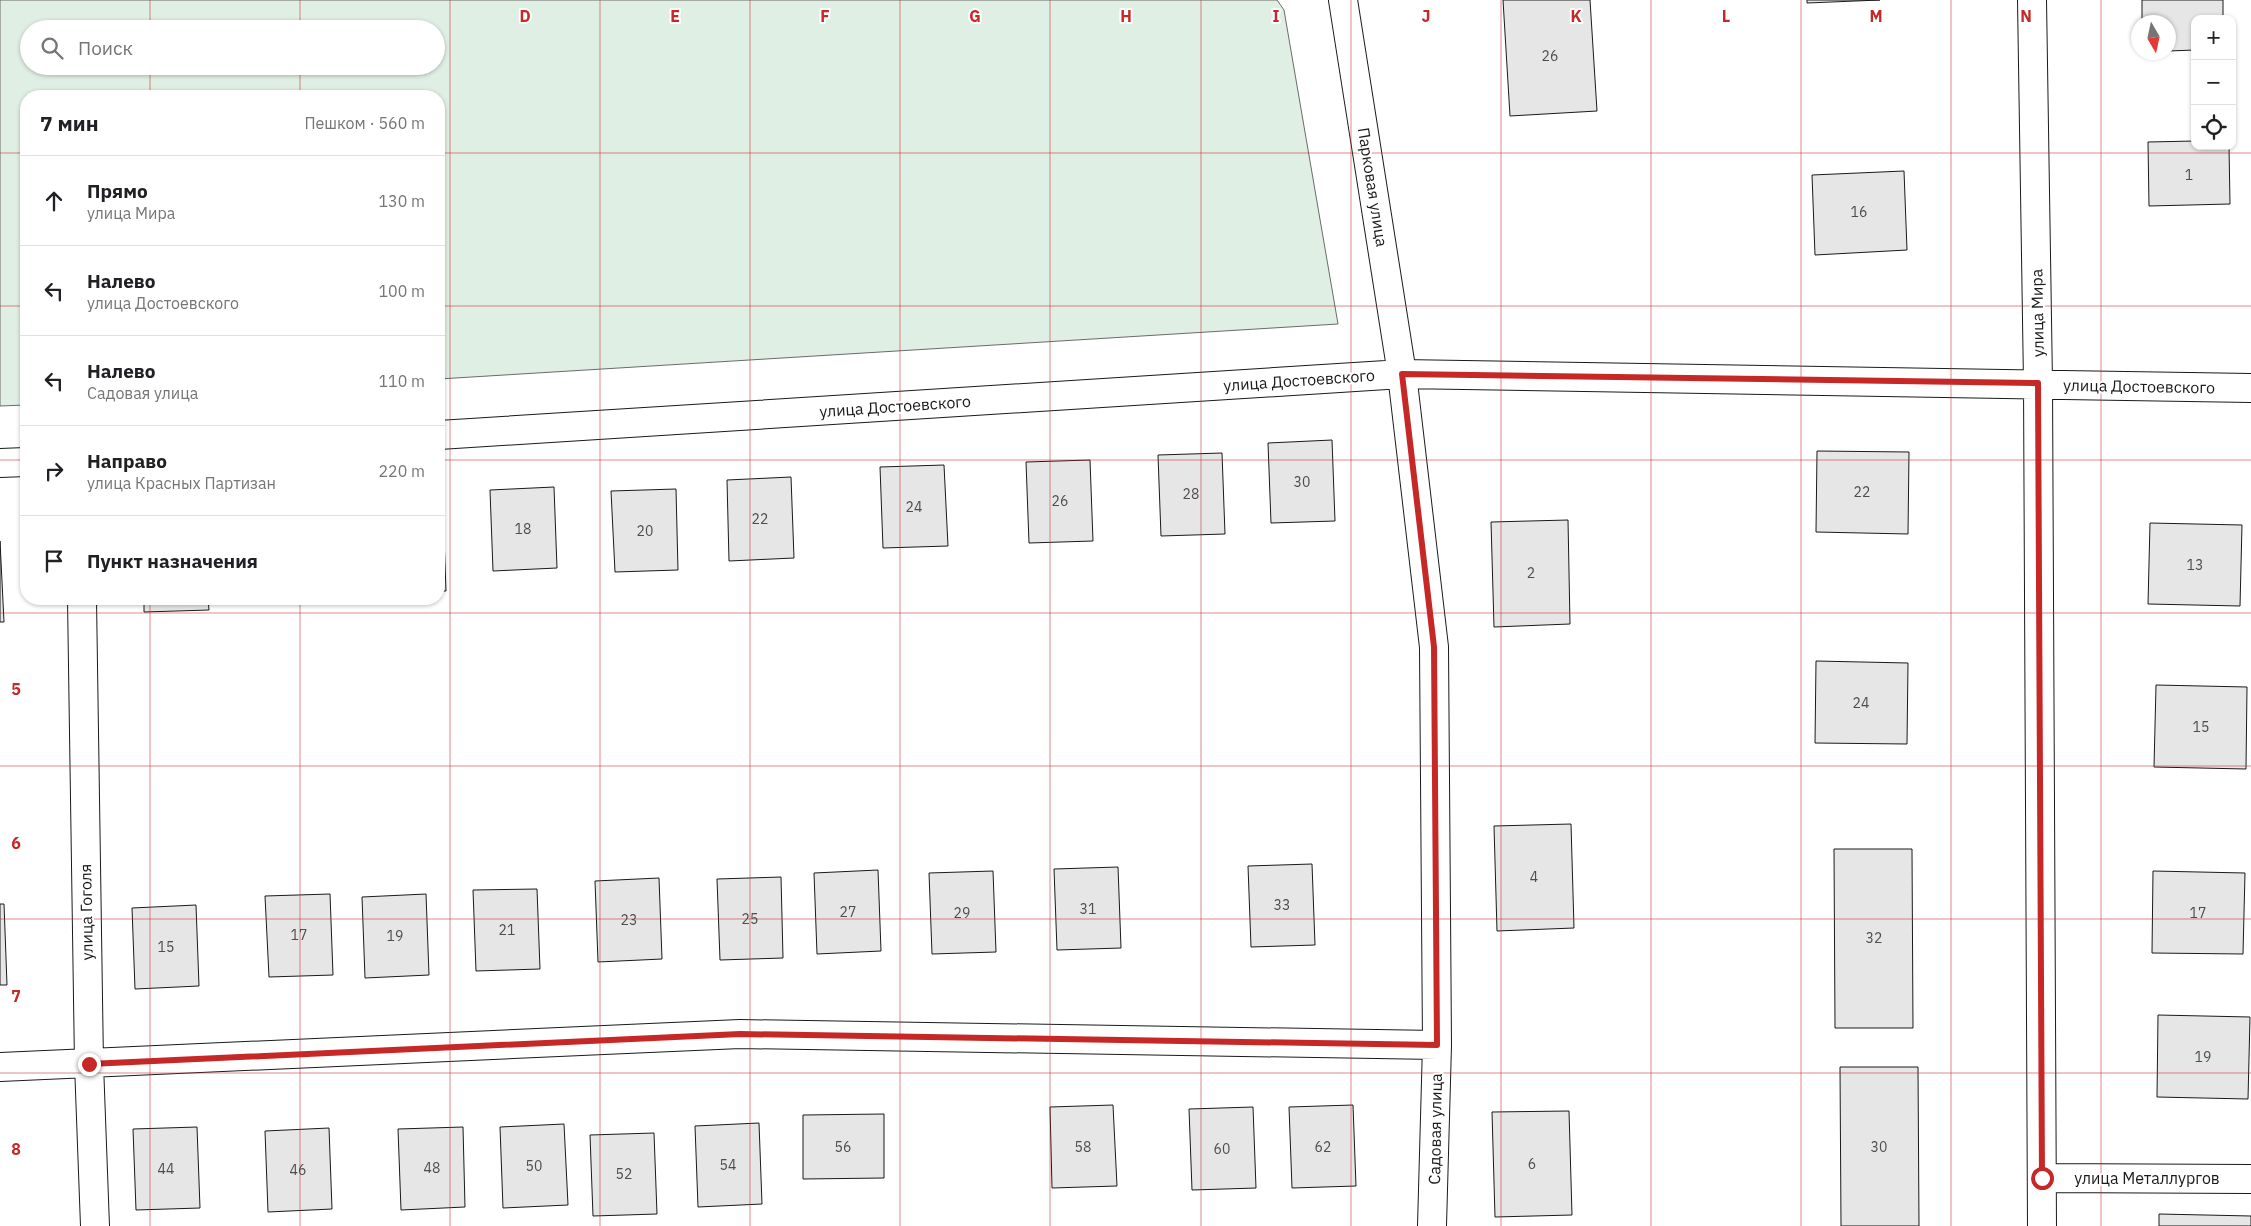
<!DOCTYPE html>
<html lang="ru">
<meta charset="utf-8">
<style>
body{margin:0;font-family:"IBM Plex Sans",sans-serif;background:#f6f6f6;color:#202124}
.controls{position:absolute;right:15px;top:15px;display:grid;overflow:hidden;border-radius:10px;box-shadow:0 1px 4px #0004}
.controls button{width:45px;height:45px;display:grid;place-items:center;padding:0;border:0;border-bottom:1px solid #e0e0e0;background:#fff;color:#202124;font:25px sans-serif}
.compass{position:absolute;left:2131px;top:15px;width:45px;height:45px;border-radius:50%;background:#fff;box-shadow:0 1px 4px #0004;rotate:171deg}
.stop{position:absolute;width:15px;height:15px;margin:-11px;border:4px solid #c62828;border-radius:50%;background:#fff}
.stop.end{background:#c62828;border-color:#fff;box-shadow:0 1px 5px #0008}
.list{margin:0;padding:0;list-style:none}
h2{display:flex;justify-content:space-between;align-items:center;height:65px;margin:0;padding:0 20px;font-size:21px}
h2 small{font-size:16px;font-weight:400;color:#757577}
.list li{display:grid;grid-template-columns:32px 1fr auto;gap:15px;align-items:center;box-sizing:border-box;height:90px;padding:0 20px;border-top:1px solid #e0e0e0}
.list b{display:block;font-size:19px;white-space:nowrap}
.list p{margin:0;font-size:16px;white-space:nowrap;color:#757577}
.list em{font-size:16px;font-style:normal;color:#757577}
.icon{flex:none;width:28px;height:28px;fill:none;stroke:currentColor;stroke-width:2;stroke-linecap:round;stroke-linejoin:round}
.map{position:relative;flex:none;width:2251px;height:1226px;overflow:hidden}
.search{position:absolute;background:#fff;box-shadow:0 1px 4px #0004;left:20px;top:20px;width:425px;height:55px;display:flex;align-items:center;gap:12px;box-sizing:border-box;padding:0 18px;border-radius:28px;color:#757577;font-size:19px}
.panel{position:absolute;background:#fff;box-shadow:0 1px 4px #0004;left:20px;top:90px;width:425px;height:515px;border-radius:20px}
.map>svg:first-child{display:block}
.green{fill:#e0efe3;stroke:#6a6a6a;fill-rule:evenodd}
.building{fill:#e6e6e6;stroke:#1a1a1a}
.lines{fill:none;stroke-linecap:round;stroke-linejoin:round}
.minor-casing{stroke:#1a1a1a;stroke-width:30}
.minor{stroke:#fff;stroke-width:28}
.route{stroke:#c62828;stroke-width:6}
.grid{fill:none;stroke:#c62828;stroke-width:1;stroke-opacity:0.55}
.labels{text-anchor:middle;stroke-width:4;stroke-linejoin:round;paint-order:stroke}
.number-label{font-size:14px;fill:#4d4d4d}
.street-label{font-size:16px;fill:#1a1a1a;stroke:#fff}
.grid-label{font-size:16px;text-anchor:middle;font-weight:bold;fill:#c62828;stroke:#fff;stroke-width:4;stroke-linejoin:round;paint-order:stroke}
</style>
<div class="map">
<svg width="2251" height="1226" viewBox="0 0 2251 1226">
<rect width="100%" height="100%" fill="#fff"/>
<path class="green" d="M 0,0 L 1277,0 L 1284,10 L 1338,324 L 439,379 L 439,96 L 26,96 L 26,405 L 0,406 ZM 29,29 L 436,29 L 436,66 L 29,66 Z"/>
<path class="building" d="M 1503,0 L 1590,0 L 1597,111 L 1510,116 Z
M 1807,0 L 1880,0 L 1807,3 Z
M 2142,0 L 2223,0 L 2223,19 L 2195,19 L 2195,50 L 2168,51 L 2168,22 L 2142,22 Z
M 2195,141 L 2195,146 L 2229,146 L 2230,204 L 2149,206 L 2148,142 Z
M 1904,171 L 1907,250 L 1815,255 L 1812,175 Z
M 1332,440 L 1335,521 L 1271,523 L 1268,443 Z
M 1817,451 L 1909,452 L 1908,534 L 1816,532 Z
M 1222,453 L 1225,534 L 1161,536 L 1158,455 Z
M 1090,460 L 1093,541 L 1029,543 L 1026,462 Z
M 944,465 L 948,546 L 883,548 L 880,467 Z
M 791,477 L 794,558 L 729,561 L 727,480 Z
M 554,487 L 557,568 L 493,571 L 490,490 Z
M 676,489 L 678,570 L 615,572 L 611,491 Z
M 439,510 L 443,510 L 446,591 L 439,591 Z
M 1568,520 L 1570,624 L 1494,627 L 1491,522 Z
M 2150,523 L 2242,525 L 2240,606 L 2148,604 Z
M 0,541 L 4,622 L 0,622 Z
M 144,599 L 208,599 L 209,610 L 144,612 Z
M 1816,661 L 1908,663 L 1907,744 L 1815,743 Z
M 2156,685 L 2247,687 L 2246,769 L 2154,767 Z
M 1571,824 L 1574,928 L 1497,931 L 1494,826 Z
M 1834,849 L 1912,849 L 1913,1028 L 1835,1028 Z
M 1312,864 L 1315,945 L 1251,947 L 1248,866 Z
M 1118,867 L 1121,948 L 1057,950 L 1054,869 Z
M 878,870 L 881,951 L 817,954 L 814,873 Z
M 993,871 L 996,952 L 932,954 L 929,873 Z
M 2153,871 L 2245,873 L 2243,954 L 2152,953 Z
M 781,877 L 783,958 L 720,960 L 717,879 Z
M 659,878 L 662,959 L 598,962 L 595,881 Z
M 537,889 L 540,969 L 476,971 L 473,890 Z
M 330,894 L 333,975 L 269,977 L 265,896 Z
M 426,894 L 429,975 L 365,978 L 362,897 Z
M 0,904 L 4,904 L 7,985 L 0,985 Z
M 196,905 L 199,986 L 135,989 L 132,908 Z
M 2158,1015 L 2250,1017 L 2248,1099 L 2157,1097 Z
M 1840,1067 L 1918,1067 L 1919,1226 L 1841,1226 Z
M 1113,1105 L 1117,1186 L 1052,1188 L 1050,1107 Z
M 1353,1105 L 1356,1186 L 1292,1188 L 1289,1107 Z
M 1253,1107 L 1256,1188 L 1192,1190 L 1189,1109 Z
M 1569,1111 L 1572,1215 L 1495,1217 L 1492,1112 Z
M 884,1114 L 884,1178 L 803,1179 L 803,1115 Z
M 759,1123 L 762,1204 L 698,1207 L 695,1126 Z
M 564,1124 L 568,1205 L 503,1208 L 500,1127 Z
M 197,1127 L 200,1208 L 136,1210 L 133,1129 Z
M 463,1127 L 465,1207 L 401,1210 L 398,1129 Z
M 329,1128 L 332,1209 L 268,1212 L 265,1131 Z
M 654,1133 L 657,1214 L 593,1216 L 590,1135 Z
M 2159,1214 L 2251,1216 L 2251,1226 L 2159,1226 Z"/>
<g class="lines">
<g class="minor-casing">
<path id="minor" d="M 1343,0 L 1402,374 L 1434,647 L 1437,1045 L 1432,1226
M 2032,0 L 2038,383 L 2042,1226
M 439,435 L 1402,374 L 2251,388
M 0,463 L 26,462
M 82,599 L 89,1064 L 95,1226
M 0,1067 L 740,1034 L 1437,1045
M 2042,1178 L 2251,1179"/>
</g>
<use href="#minor" class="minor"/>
</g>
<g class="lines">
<path class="route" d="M 89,1064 L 740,1034 L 1437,1045 L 1434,647 L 1402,374 L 2038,383 L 2042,1178"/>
</g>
<path class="grid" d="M 150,0 L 150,29M 300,0 L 300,29M 450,0 L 450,1226M 600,0 L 600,1226M 750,0 L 750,1226M 900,0 L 900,1226M 1050,0 L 1050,1226M 1201,0 L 1201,1226M 1351,0 L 1351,1226M 1501,0 L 1501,1226M 1651,0 L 1651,1226M 1801,0 L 1801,1226M 1951,0 L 1951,1226M 2101,0 L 2101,1226M 150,66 L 150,96M 300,66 L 300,96M 0,153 L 26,153M 439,153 L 2251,153M 0,306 L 26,306M 439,306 L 2251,306M 0,460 L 26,460M 439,460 L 2251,460M 150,599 L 150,1226M 300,599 L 300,1226M 0,613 L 2251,613M 0,766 L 2251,766M 0,919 L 2251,919M 0,1073 L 2251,1073"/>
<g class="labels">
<g class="number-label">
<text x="1550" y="61">26</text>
<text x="2189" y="180">1</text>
<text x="1859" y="217">16</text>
<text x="1302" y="487">30</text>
<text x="1862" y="497">22</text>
<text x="1191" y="499">28</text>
<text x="1060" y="506">26</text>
<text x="914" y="512">24</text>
<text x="760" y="524">22</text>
<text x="523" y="534">18</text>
<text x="645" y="536">20</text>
<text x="2195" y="570">13</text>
<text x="1531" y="578">2</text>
<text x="1861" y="708">24</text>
<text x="2201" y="732">15</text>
<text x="1534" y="882">4</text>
<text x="1282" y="910">33</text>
<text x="1088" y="914">31</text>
<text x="848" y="917">27</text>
<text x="962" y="918">29</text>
<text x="2198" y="918">17</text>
<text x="750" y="924">25</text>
<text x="629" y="925">23</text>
<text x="507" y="935">21</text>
<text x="299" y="940">17</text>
<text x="395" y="941">19</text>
<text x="1874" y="943">32</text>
<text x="166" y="952">15</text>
<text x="2203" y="1062">19</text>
<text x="843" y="1152">56</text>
<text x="1083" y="1152">58</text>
<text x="1323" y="1152">62</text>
<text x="1879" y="1152">30</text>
<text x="1222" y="1154">60</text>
<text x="1532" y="1169">6</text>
<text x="728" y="1170">54</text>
<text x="534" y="1171">50</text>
<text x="432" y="1173">48</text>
<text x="166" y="1174">44</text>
<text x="298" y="1175">46</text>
<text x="624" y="1179">52</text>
</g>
<g class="street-label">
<text transform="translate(1373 187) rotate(81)" y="6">Парковая улица</text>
<text transform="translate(2037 313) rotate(-91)" y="6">улица Мира</text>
<text transform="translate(1299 380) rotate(-4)" y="6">улица Достоевского</text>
<text transform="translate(2139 386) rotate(1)" y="6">улица Достоевского</text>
<text transform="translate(895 406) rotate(-4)" y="6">улица Достоевского</text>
<text transform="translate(86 912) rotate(-91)" y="6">улица Гоголя</text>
<text transform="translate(1435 1129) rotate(-89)" y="6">Садовая улица</text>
<text x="2147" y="1184">улица Металлургов</text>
</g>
</g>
<g class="grid-label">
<text x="525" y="22">D</text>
<text x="675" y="22">E</text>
<text x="825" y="22">F</text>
<text x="975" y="22">G</text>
<text x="1126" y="22">H</text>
<text x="1276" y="22">I</text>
<text x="1426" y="22">J</text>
<text x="1576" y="22">K</text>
<text x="1726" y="22">L</text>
<text x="1876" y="22">M</text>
<text x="2026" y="22">N</text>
<text x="16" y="695">5</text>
<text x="16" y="849">6</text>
<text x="16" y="1002">7</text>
<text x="16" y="1155">8</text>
</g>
</svg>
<div class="controls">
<button>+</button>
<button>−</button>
<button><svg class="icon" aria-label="locate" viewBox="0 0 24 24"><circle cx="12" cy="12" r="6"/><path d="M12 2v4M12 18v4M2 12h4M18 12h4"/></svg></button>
</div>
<svg class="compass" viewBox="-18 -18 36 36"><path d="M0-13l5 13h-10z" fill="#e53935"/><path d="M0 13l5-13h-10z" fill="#757577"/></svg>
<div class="stop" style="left:2042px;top:1178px"></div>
<div class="stop end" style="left:89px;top:1064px"></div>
<div class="search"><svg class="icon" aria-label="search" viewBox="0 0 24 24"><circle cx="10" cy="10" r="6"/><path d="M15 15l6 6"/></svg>Поиск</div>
<section class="panel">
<h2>7 мин<small>Пешком · 560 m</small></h2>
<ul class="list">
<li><svg class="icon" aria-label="ahead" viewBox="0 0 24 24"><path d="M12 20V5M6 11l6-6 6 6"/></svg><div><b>Прямо</b><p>улица Мира</p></div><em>130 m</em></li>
<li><svg class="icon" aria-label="left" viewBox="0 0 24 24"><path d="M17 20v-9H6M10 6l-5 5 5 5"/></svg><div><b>Налево</b><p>улица Достоевского</p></div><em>100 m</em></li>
<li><svg class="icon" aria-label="left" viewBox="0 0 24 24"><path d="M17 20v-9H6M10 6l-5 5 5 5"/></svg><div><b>Налево</b><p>Садовая улица</p></div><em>110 m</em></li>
<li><svg class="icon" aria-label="right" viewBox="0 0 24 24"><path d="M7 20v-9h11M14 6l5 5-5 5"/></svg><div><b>Направо</b><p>улица Красных Партизан</p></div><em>220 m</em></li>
<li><svg class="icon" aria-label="arrive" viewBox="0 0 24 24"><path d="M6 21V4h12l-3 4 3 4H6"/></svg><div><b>Пункт назначения</b></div></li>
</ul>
</section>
</div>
